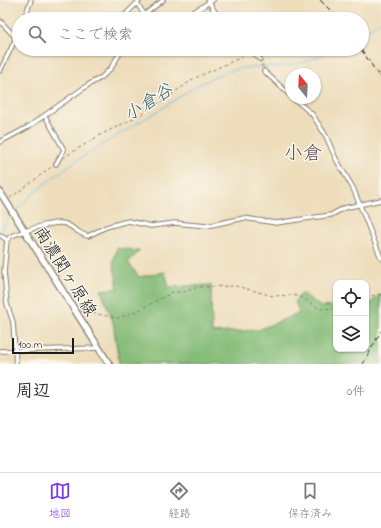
<!DOCTYPE html>
<html lang="ja">
<meta charset="utf-8">
<style>
body{margin:0;font-family:"Indie Flower","Klee One",sans-serif;background:#f2f2f3;color:#2b2b33}
.controls{position:absolute;right:12px;bottom:12px;display:grid;overflow:hidden;border-radius:8px;box-shadow:0 1px 3px #0004}
.controls button{width:36px;height:36px;display:grid;place-items:center;padding:0;border:0;border-bottom:1px solid #e1e1e2;background:#fff;color:#2b2b33;font:20px sans-serif}
.compass{position:absolute;left:285px;top:68px;width:36px;height:36px;border-radius:50%;background:#fff;box-shadow:0 1px 3px #0004;rotate:342deg}
.scale{position:absolute;left:12px;bottom:10px;width:62px;box-sizing:border-box;padding-left:4px;border:2px solid #1c1c1c;border-top:0;font-size:11px;line-height:14px;white-space:nowrap;color:#1c1c1c;-webkit-text-stroke:3px #fbf7ec;paint-order:stroke}
.list{margin:0;padding:0;list-style:none}
h2{display:flex;justify-content:space-between;align-items:center;height:52px;margin:0;padding:0 16px;font-size:17px}
h2 small{font-size:13px;font-weight:400;color:#7c7c81}
.icon{flex:none;width:22px;height:22px;fill:none;stroke:currentColor;stroke-width:2;stroke-linecap:round;stroke-linejoin:round}
.map{position:relative;flex:none;width:381px;height:364px;overflow:hidden}
.search{position:absolute;background:#fff;box-shadow:0 1px 3px #0004;left:12px;right:12px;top:12px;height:44px;display:flex;align-items:center;gap:10px;box-sizing:border-box;padding:0 14px;border-radius:22px;color:#7c7c81;font-size:15px}
.sheet{height:108px;background:#fff}
nav{display:flex;justify-content:space-around;align-items:center;box-sizing:border-box;height:56px;border-top:1px solid #e1e1e2;background:#fff;font-size:11px;color:#7c7c81}
nav a{display:grid;justify-items:center;gap:2px}
nav .on{color:#7c3aed}
.map>svg:first-child{display:block}
.forest{fill:#85bc78;stroke:#506c4a}
.lines{fill:none;stroke-linecap:round;stroke-linejoin:round}
.stream{stroke:#5ebddc;stroke-width:1}
.minor-tunnel{stroke:#c3b69b;stroke-width:3.5;stroke-dasharray:3.5 2;stroke-linecap:butt}
.minor-casing{stroke:#847c6c;stroke-width:5.5}
.primary-casing{stroke:#847c6c;stroke-width:8}
.path{stroke:#847c6c;stroke-width:1;stroke-dasharray:3 3;stroke-linecap:butt}
.minor{stroke:#fff;stroke-width:3.5}
.primary{stroke:#fff;stroke-width:5.5}
.rail{stroke:#1c1c1c;stroke-width:1;stroke-dasharray:6 3;stroke-linecap:butt}
.labels{text-anchor:middle;stroke-width:3;stroke-linejoin:round;paint-order:stroke}
.street-label{font-size:17px;fill:#1c1c1c;stroke:#fbf7ec}
.water-label{font-size:18px;font-style:italic;fill:#365c69;stroke:#fbf7ec}
.quarter-label{font-size:19px;fill:#60454f;stroke:#fbf7ec}
</style>
<div class="map">
<svg width="381" height="364" viewBox="0 0 381 364">
<rect width="100%" height="100%" fill="#fbf7ec"/>
<filter id="ink" filterUnits="userSpaceOnUse"><feTurbulence type="fractalNoise" baseFrequency=".025" numOctaves="2"/><feDisplacementMap in="SourceGraphic" scale="8" xChannelSelector="R" yChannelSelector="G"/><feConvolveMatrix kernelMatrix="1 2 1 2 8 2 1 2 1" color-interpolation-filters="sRGB"/></filter>
<filter id="wash" filterUnits="userSpaceOnUse"><feTurbulence type="fractalNoise" baseFrequency=".012" numOctaves="4" result="noise"/><feDisplacementMap in="SourceGraphic" scale="16" xChannelSelector="R" yChannelSelector="G"/><feGaussianBlur stdDeviation="0.9" result="paint"/><feColorMatrix in="noise" values="0 0 0 0 0 0 0 0 0 0 0 0 0 0 0 0 0 1.4 0 .05"/><feComposite in="paint" operator="in"/></filter>
<g filter="url(#wash)">
<rect width="100%" height="100%" fill="#edddbb"/>
<path class="forest" d="M 117,248 L 140,251 L 128,262 L 139,277 L 165,272 L 169,287 L 211,285 L 212,333 L 258,330 L 299,313 L 295,301 L 302,293 L 321,307 L 336,306 L 336,349 L 366,349 L 366,307 L 381,294 L 381,364 L 119,364 L 113,322 L 101,290 L 118,288 L 113,262 Z"/>
<g class="lines">
<path class="stream" d="M 362,34 L 381,21
M 15,212 C 53,170 100,147 148,117 C 175,101 199,81 229,71 C 248,65 267,68 286,66 C 302,64 321,56 335,49
M 0,229 L 11,216"/>
</g>
</g>
<g filter="url(#ink)">
<g class="lines">
<path class="minor-tunnel" d="M 260,59 L 264,71"/>
<g class="minor-casing">
<path id="minor" d="M 208,0 L 219,19
M 137,3 L 147,19
M 144,15 L 163,0
M 124,16 L 140,0
M 24,19 L 31,0
M 182,19 L 213,0
M 0,21 L 17,39
M 176,49 L 177,49
M 249,49 L 260,59
M 0,71 L 19,32
M 264,71 L 291,96
M 293,98 L 312,114 L 326,136 L 336,159 L 353,188 L 381,258
M 45,116 L 64,150 L 56,164
M 0,142 L 28,127 L 88,85 L 102,77 L 111,68 L 120,53 L 127,49
M 0,235 L 7,240
M 0,351 L 98,348
M 16,364 L 13,322 L 7,304 L 4,271 L 7,240 L 11,236 C 23,232 55,219 66,224 C 75,228 79,234 88,236 L 106,227 L 128,221 L 151,226 L 175,223 L 207,226 L 244,218 L 276,223 L 331,215 L 344,208 L 381,200"/>
</g>
<g class="primary-casing">
<path id="primary" d="M 0,192 L 109,364"/>
</g>
<path class="path" d="M 63,158 L 100,135 L 143,114 L 195,78 L 242,57
M 10,198 L 53,166
M 366,297 L 381,294
M 81,311 L 118,318 L 135,312 L 173,292 L 184,292 L 198,287 L 236,286 L 273,296 L 294,295 L 304,299 L 320,309 L 336,308"/>
<use href="#minor" class="minor"/>
<use href="#primary" class="primary"/>
<path class="rail" d="M 320,0 L 339,19
M 361,49 L 381,79
M 363,364 L 381,331"/>
</g>
</g>
<g class="labels">
<g class="street-label">
<text transform="translate(66 271) rotate(58)" y="6">南濃関ヶ原線</text>
</g>
<g class="water-label">
<text transform="translate(148 102) rotate(-32)" y="6">小倉谷</text>
</g>
<g class="quarter-label">
<text x="303" y="159">小倉</text>
</g>
</g>
</svg>
<div class="controls">
<button><svg class="icon" aria-label="locate" viewBox="0 0 24 24"><circle cx="12" cy="12" r="6"/><path d="M12 2v4M12 18v4M2 12h4M18 12h4"/></svg></button>
<button><svg class="icon" aria-label="layers" viewBox="0 0 24 24"><path d="M12 4l9 5-9 5-9-5zM3 14l9 5 9-5"/></svg></button>
</div>
<svg class="compass" viewBox="-18 -18 36 36"><path d="M0-13l5 13h-10z" fill="#e53935"/><path d="M0 13l5-13h-10z" fill="#7c7c81"/></svg>
<div class="scale">100 m</div>
<div class="search"><svg class="icon" aria-label="search" viewBox="0 0 24 24"><circle cx="10" cy="10" r="6"/><path d="M15 15l6 6"/></svg>ここで検索</div>
</div>
<section class="sheet">
<h2>周辺<small>0件</small></h2>
<ul class="list">
</ul>
</section>
<nav>
<a class="on"><svg class="icon" aria-label="map" viewBox="0 0 24 24"><path d="M3 6l6-2 6 2 6-2v14l-6 2-6-2-6 2zM9 4v14M15 6v14"/></svg>地図</a>
<a><svg class="icon" aria-label="directions" viewBox="0 0 24 24"><path d="M12 3l9 9-9 9-9-9zM9 14v-3h6M13 9l2 2-2 2"/></svg>経路</a>
<a><svg class="icon" aria-label="saved" viewBox="0 0 24 24"><path d="M7 4h10v16l-5-4-5 4z"/></svg>保存済み</a>
</nav>
